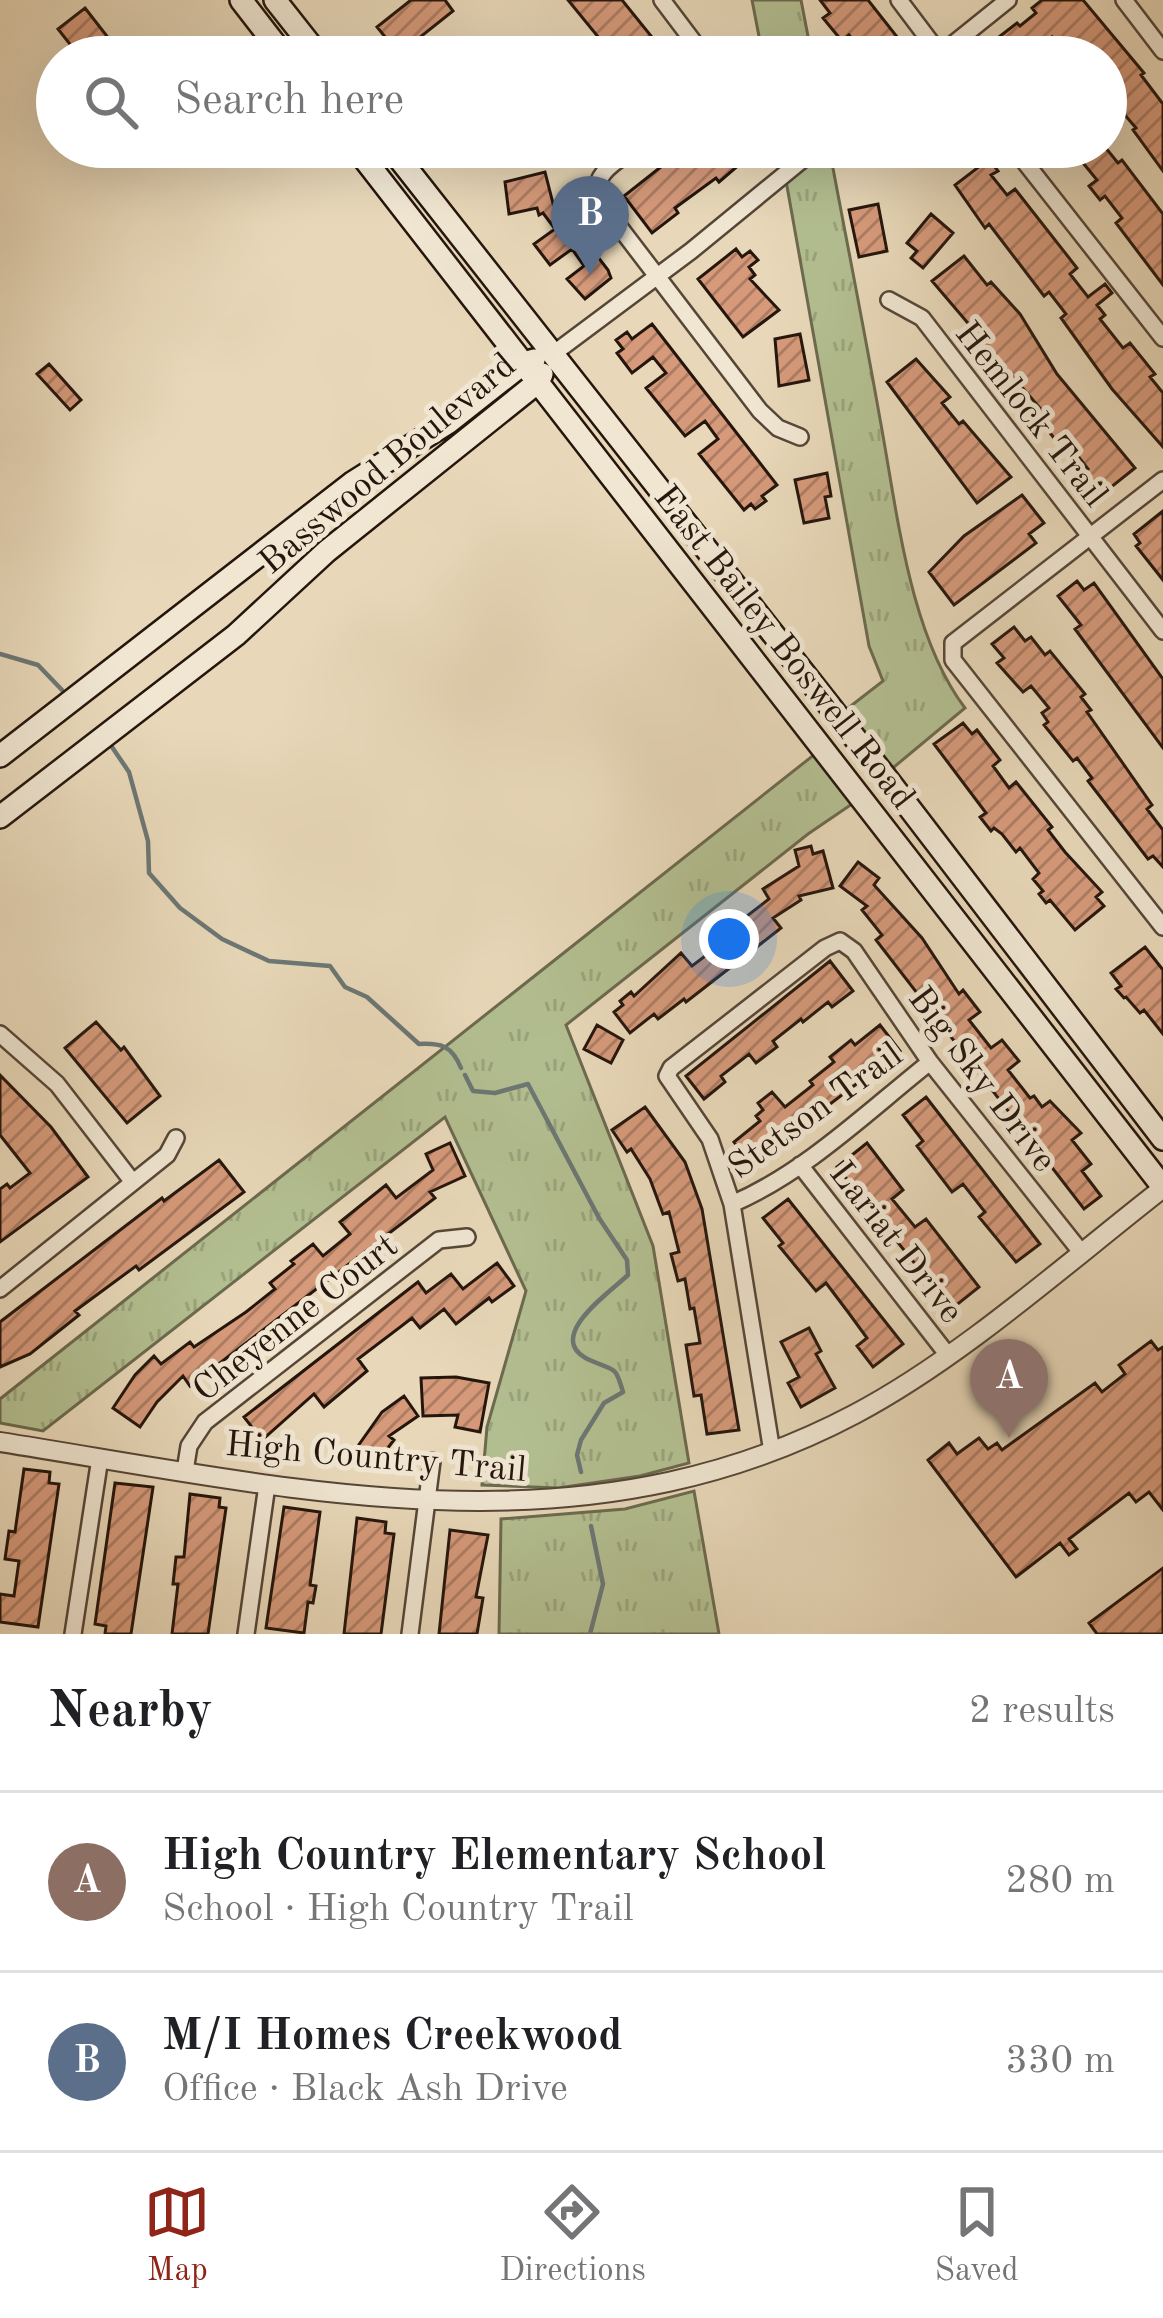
<!DOCTYPE html>
<meta charset="utf-8">
<style>
body{margin:0;font-family:"Old Standard TT",serif;background:#f2f2f2;color:#202124}
.you{position:absolute;left:729px;top:939px;width:42px;height:42px;margin:-30px;border:9px solid #fff;border-radius:50%;background:#1a73e8;box-shadow:0 0 0 18px #1a73e833}
.badge{display:grid;place-items:center;width:78px;height:78px;border-radius:50%;background:#8f2418;color:#fff;font-size:39px;font-weight:700}
.pin{position:absolute;translate:-50% -99px;filter:drop-shadow(0 3px 6px #0008)}
.pin::after{content:'';position:absolute;top:63px;width:42px;height:36px;background:inherit;clip-path:polygon(0 0,100% 0,50% 100%)}
.list{margin:0;padding:0;list-style:none}
h2{display:flex;justify-content:space-between;align-items:center;height:156px;margin:0;padding:0 48px;font-size:51px}
h2 small{font-size:39px;font-weight:400;color:#757577}
.list li{display:grid;grid-template-columns:78px 1fr auto;gap:36px;align-items:center;box-sizing:border-box;height:180px;padding:0 48px;border-top:3px solid #e0e0e0}
.list b{display:block;font-size:45px;white-space:nowrap}
.list p{margin:0;font-size:39px;white-space:nowrap;color:#757577}
.list em{font-size:39px;font-style:normal;color:#757577}
.icon{flex:none;width:66px;height:66px;fill:none;stroke:currentColor;stroke-width:2;stroke-linecap:round;stroke-linejoin:round}
.map{position:relative;flex:none;width:1163px;height:1634px;overflow:hidden}
.search{position:absolute;background:#fff;box-shadow:0 12px 48px #0002;left:36px;right:36px;top:36px;height:132px;display:flex;align-items:center;gap:30px;box-sizing:border-box;padding:0 42px;border-radius:66px;color:#757577;font-size:45px}
.sheet{height:516px;background:#fff}
nav{display:flex;justify-content:space-around;align-items:center;box-sizing:border-box;height:168px;border-top:3px solid #e0e0e0;background:#fff;font-size:33px;color:#757577}
nav a{display:grid;justify-items:center;gap:6px}
nav .on{color:#8f2418}
.map>svg:first-child{display:block}
.grass{fill:url(#grass-tufts);stroke:#6c6a4f;stroke-width:3}
.lines{fill:none;stroke-linecap:round;stroke-linejoin:round}
.stream{stroke:#6c7774;stroke-width:4.5}
.building{fill:url(#building-hatch);stroke:#25160d;stroke-width:3}
.minor-casing{stroke:#564638;stroke-width:20}
.tertiary-casing{stroke:#564638;stroke-width:22}
.secondary-casing{stroke:#25160d;stroke-width:26}
.minor{stroke:#f0e6d2;stroke-width:15}
.tertiary{stroke:#f0e6d2;stroke-width:18}
.secondary{stroke:#f0e6d2;stroke-width:21}
.labels{text-anchor:middle;stroke-width:10;stroke-linejoin:round;paint-order:stroke}
.street-label{font-size:36px;fill:#25160d;stroke:#f0e6d2}
</style>
<div class="map">
<svg width="1163" height="1634" viewBox="0 0 1163 1634">
<defs>
<pattern id="grass-tufts" width="24" height="20" patternUnits="userSpaceOnUse" patternTransform="scale(3)"><rect width="24" height="20" fill="#b3bf91"/><path d="M3 7l-1-3M5 7V3M7 7l1-3M15 17l-1-3M17 17v-4M19 17l1-3" fill="none" stroke="#9aa37c"/></pattern>
<pattern id="building-hatch" width="6" height="6" patternUnits="userSpaceOnUse" patternTransform="scale(3)"><rect width="6" height="6" fill="#d69a7b"/><path d="M-1 1l2-2M0 6l6-6M5 7l2-2" fill="none" stroke="#ad7d63"/></pattern>
</defs>
<rect width="100%" height="100%" fill="#e8d8b9"/>
<filter id="stains"><feTurbulence type="fractalNoise" baseFrequency=".00167" numOctaves="4"/><feColorMatrix values="0 0 0 0 .2 0 0 0 0 .09 0 0 0 0 .02 0 0 0 .5 -.17"/></filter>
<radialGradient id="worn" r=".72"><stop offset=".6" stop-color="#630" stop-opacity="0"/><stop offset="1" stop-color="#630" stop-opacity=".3"/></radialGradient>
<path class="grass" d="M 752,0 L 801,0 L 812,57 L 763,57 Z
M 780,147 L 829,147 C 846,238 864,328 880,419 C 897,510 909,634 965,708 L 888,772 L 843,712 L 883,681 L 869,646 Z
M 815,754 L 855,802 L 808,834 L 566,1025 L 653,1246 L 689,1463 L 640,1476 L 558,1488 L 482,1485 L 487,1427 L 526,1291 L 445,1117 L 43,1431 L 0,1423 L 0,1399 Z
M 694,1491 L 719,1634 L 499,1634 L 501,1519 L 625,1509 Z"/>
<g class="lines">
<path class="stream" d="M 0,654 L 38,665 L 62,690
M 112,747 L 129,772 L 148,841 L 149,873 L 180,908 L 222,939 L 269,961 L 330,966 L 345,987 L 367,997 L 419,1044 C 442,1043 452,1046 461,1068
M 465,1075 L 473,1091 L 495,1093 L 528,1084 L 599,1218 L 627,1260 L 628,1275 C 609,1293 540,1340 592,1361 C 614,1371 615,1364 623,1392 L 604,1403 L 581,1440 L 577,1455 L 581,1472
M 590,1634 L 603,1584 L 591,1526"/>
</g>
<path class="building" d="M 411,0 L 445,0 L 453,11 L 399,54 L 377,27 Z
M 568,0 L 622,0 L 668,57 L 634,57 L 621,40 L 608,49 Z
M 820,0 L 868,0 L 905,47 L 893,57 L 867,57 L 849,35 L 842,41 L 823,18 L 830,13 Z
M 1042,0 L 1083,0 L 1144,73 L 1141,75 L 1163,104 L 1163,171 L 1133,130 L 1136,128 L 1106,93 L 1106,57 L 1074,57 L 1060,39 L 1055,42 L 1052,37 L 1026,57 L 973,57 L 1017,23 L 1020,26 L 1036,13 L 1032,8 Z
M 85,8 L 120,53 L 114,57 L 80,57 L 58,29 Z
M 686,147 L 760,147 L 719,182 L 716,178 L 675,208 L 678,213 L 652,233 L 624,196 Z
M 1070,147 L 1105,147 L 1118,163 L 1122,160 L 1163,214 L 1163,285 L 1116,223 L 1122,218 L 1105,196 L 1100,200 L 1089,186 L 1097,180 L 1079,158 L 1072,164 L 1063,152 Z
M 989,159 L 998,171 L 991,175 L 1007,195 L 1015,189 L 1077,268 L 1070,274 L 1088,297 L 1105,284 L 1112,293 L 1097,305 L 1105,315 L 1100,319 L 1123,348 L 1130,343 L 1155,374 L 1150,377 L 1163,393 L 1163,447 L 1112,389 L 1061,318 L 1066,314 L 1049,292 L 1044,296 L 989,224 L 985,228 L 955,185 Z
M 545,172 L 557,219 L 564,213 L 608,270 L 611,278 L 585,299 L 567,279 L 584,266 L 572,249 L 550,265 L 534,244 L 555,229 L 543,213 L 539,215 L 537,208 L 509,214 L 505,182 Z
M 878,204 L 887,251 L 859,257 L 849,210 Z
M 931,214 L 953,233 L 923,268 L 911,258 L 917,251 L 907,243 Z
M 736,249 L 742,257 L 750,251 L 758,260 L 749,267 L 755,275 L 750,279 L 779,310 L 743,337 L 698,279 Z
M 964,256 L 987,285 L 991,282 L 1020,314 L 1057,374 L 1135,468 L 1105,492 L 1097,482 L 1092,486 L 1082,473 L 1088,469 L 1070,446 L 1064,451 L 1040,420 L 1046,415 L 1002,364 L 999,367 L 981,344 L 984,342 L 932,281 Z
M 652,324 L 777,485 L 762,496 L 766,501 L 755,509 L 751,504 L 744,510 L 699,454 L 718,439 L 705,421 L 685,436 L 646,388 L 666,373 L 653,357 L 632,373 L 617,353 L 623,349 L 616,340 L 627,332 L 632,339 Z
M 800,334 L 809,380 L 779,386 L 775,339 Z
M 916,359 L 950,397 L 942,403 L 959,424 L 963,421 L 1011,477 L 977,503 L 887,382 Z
M 49,364 L 81,400 L 70,410 L 37,374 Z
M 827,473 L 831,496 L 825,497 L 829,518 L 804,523 L 795,480 Z
M 1022,495 L 1044,523 L 1029,534 L 1036,543 L 954,605 L 929,572 L 964,536 Z
M 1163,511 L 1163,580 L 1136,546 L 1140,543 L 1134,534 Z
M 1077,581 L 1084,590 L 1094,583 L 1163,679 L 1163,748 L 1075,629 L 1081,625 L 1058,596 Z
M 1014,627 L 1025,641 L 1031,637 L 1045,655 L 1050,651 L 1085,694 L 1081,697 L 1091,710 L 1087,712 L 1152,805 L 1147,809 L 1163,830 L 1163,867 L 1153,856 L 1148,859 L 1088,781 L 1092,778 L 1077,758 L 1073,761 L 1044,725 L 1048,722 L 1042,713 L 1049,708 L 1031,686 L 1023,692 L 997,663 L 1004,658 L 992,644 Z
M 963,723 L 972,734 L 977,730 L 1000,760 L 993,766 L 1009,788 L 1016,782 L 1052,827 L 1048,830 L 1065,852 L 1102,892 L 1096,897 L 1104,906 L 1075,930 L 1050,900 L 1046,903 L 1039,894 L 1043,891 L 1033,879 L 1039,873 L 1020,848 L 1016,852 L 1002,834 L 994,828 L 991,831 L 980,817 L 986,813 L 934,744 Z
M 811,846 L 813,854 L 823,851 L 833,888 L 799,896 L 801,900 L 773,918 L 781,928 L 686,1002 L 684,999 L 658,1019 L 654,1014 L 630,1033 L 614,1012 L 623,1005 L 620,1001 L 631,992 L 634,996 L 681,953 L 692,966 L 721,944 L 717,939 L 769,899 L 763,889 L 799,866 L 795,850 Z
M 858,862 L 879,878 L 874,885 L 922,938 L 959,994 L 963,990 L 980,1012 L 969,1020 L 991,1048 L 1002,1040 L 1019,1061 L 1008,1070 L 1030,1098 L 1034,1096 L 1042,1107 L 1050,1101 L 1081,1133 L 1072,1140 L 1091,1164 L 1082,1171 L 1101,1196 L 1084,1209 L 876,940 L 882,935 L 862,910 L 867,906 L 840,886 Z
M 1145,947 L 1163,970 L 1163,1034 L 1144,1010 L 1140,1013 L 1126,997 L 1124,998 L 1116,989 L 1121,986 L 1111,973 Z
M 830,961 L 853,991 L 832,1007 L 828,1002 L 803,1022 L 801,1019 L 773,1041 L 777,1047 L 756,1063 L 749,1054 L 721,1076 L 725,1082 L 704,1099 L 686,1076 Z
M 96,1022 L 121,1050 L 124,1047 L 160,1096 L 127,1123 L 65,1048 Z
M 597,1025 L 623,1040 L 611,1063 L 584,1049 Z
M 880,1025 L 900,1051 L 751,1164 L 734,1142 L 760,1121 L 756,1116 L 763,1110 L 758,1103 L 772,1092 L 785,1107 L 813,1085 L 810,1081 L 834,1062 L 830,1057 L 851,1040 L 855,1045 Z
M 0,1075 L 51,1127 L 88,1177 L 0,1242 L 0,1189 L 7,1184 L 10,1188 L 30,1173 L 0,1135 Z
M 926,1097 L 1040,1244 L 1016,1262 L 979,1217 L 985,1212 L 963,1184 L 952,1192 L 917,1146 L 923,1141 L 903,1115 Z
M 645,1107 L 685,1162 L 702,1209 L 739,1430 L 707,1434 L 701,1395 L 694,1396 L 686,1345 L 700,1343 L 694,1308 L 690,1309 L 685,1279 L 678,1281 L 671,1254 L 679,1252 L 669,1212 L 663,1214 L 650,1179 L 631,1149 L 627,1152 L 612,1130 Z
M 450,1143 L 465,1176 L 430,1192 L 435,1198 L 190,1386 L 183,1376 L 157,1402 L 140,1427 L 113,1408 L 135,1375 L 154,1356 L 161,1364 L 190,1342 L 194,1347 L 246,1312 L 275,1289 L 270,1283 L 294,1264 L 291,1261 L 313,1244 L 323,1256 L 350,1234 L 340,1222 L 386,1185 L 396,1198 L 433,1170 L 426,1154 Z
M 867,1143 L 903,1190 L 892,1199 L 915,1227 L 926,1219 L 979,1287 L 949,1311 L 934,1293 L 937,1291 L 837,1167 Z
M 219,1160 L 244,1192 L 139,1270 L 136,1266 L 75,1311 L 79,1315 L 30,1354 L 0,1367 L 0,1322 L 162,1198 L 164,1201 Z
M 788,1199 L 903,1344 L 873,1367 L 857,1346 L 867,1338 L 848,1312 L 826,1283 L 816,1291 L 779,1246 L 783,1243 L 763,1218 Z
M 497,1263 L 514,1286 L 492,1302 L 489,1298 L 456,1324 L 444,1309 L 420,1328 L 412,1318 L 358,1359 L 367,1371 L 324,1407 L 314,1394 L 262,1440 L 244,1417 L 418,1282 L 426,1293 L 451,1274 L 463,1289 Z
M 809,1328 L 821,1351 L 816,1354 L 835,1388 L 801,1407 L 788,1383 L 799,1377 L 781,1342 Z
M 1151,1341 L 1158,1350 L 1163,1347 L 1163,1510 L 1149,1492 L 1136,1502 L 1129,1493 L 1069,1539 L 1077,1549 L 1069,1555 L 1060,1543 L 1016,1577 L 928,1460 L 949,1443 L 957,1454 L 979,1438 L 988,1449 L 997,1443 L 1002,1450 L 1095,1383 L 1102,1392 L 1125,1374 L 1119,1365 Z
M 456,1377 L 489,1383 L 480,1432 L 455,1427 L 458,1415 L 423,1416 L 421,1378 Z
M 404,1396 L 418,1416 L 389,1436 L 394,1440 L 377,1462 L 358,1446 L 382,1412 Z
M 24,1469 L 50,1472 L 49,1483 L 59,1484 L 38,1627 L 0,1622 L 0,1594 L 14,1596 L 19,1561 L 5,1559 L 9,1531 L 15,1532 Z
M 115,1483 L 153,1487 L 131,1634 L 105,1634 L 106,1626 L 95,1624 Z
M 190,1494 L 220,1498 L 219,1507 L 226,1508 L 208,1634 L 172,1634 L 178,1584 L 173,1584 L 176,1557 L 184,1557 Z
M 284,1507 L 320,1512 L 310,1585 L 316,1586 L 313,1603 L 308,1602 L 304,1633 L 266,1628 Z
M 357,1518 L 386,1522 L 385,1533 L 394,1534 L 381,1634 L 344,1634 Z
M 450,1530 L 488,1535 L 476,1597 L 483,1598 L 477,1634 L 439,1634 Z
M 1163,1568 L 1163,1634 L 1097,1634 L 1089,1623 Z"/>
<g class="lines">
<g class="minor-casing">
<path id="minor" d="M 662,0 L 705,57
M 899,0 L 942,57
M 1124,0 L 1163,51
M 937,57 L 1008,0
M 636,147 C 618,161 591,173 598,199 L 760,411 L 778,428 L 800,437
M 1013,147 L 1163,338
M 889,300 L 922,318 L 1163,631
M 553,354 L 691,251 L 818,147
M 1163,480 L 953,643 L 953,660 L 1163,927
M 0,1034 L 57,1084 L 132,1181
M 800,1165 L 947,1354
M 732,1204 C 806,1172 867,1112 930,1062
M 0,1289 L 167,1155 L 176,1138
M 772,1452 L 732,1204 L 710,1139 L 667,1076 L 671,1068 L 825,948 L 840,941 L 854,951 L 930,1062 L 1081,1252
M 185,1471 L 189,1446 L 205,1422 L 439,1240 L 467,1237
M 73,1634 L 100,1458
M 246,1634 L 267,1485
M 410,1634 L 432,1461"/>
</g>
<g class="tertiary-casing">
<path id="tertiary" d="M 0,1442 C 292,1488 579,1560 855,1414 C 961,1358 1068,1262 1163,1188"/>
</g>
<g class="secondary-casing">
<path id="secondary" d="M 241,0 L 285,57
M 275,0 L 320,57
M 355,147 L 1163,1187
M 390,147 L 888,780 L 1163,1139
M 0,756 L 352,483 L 449,422 L 524,363 L 534,360
M 0,817 L 236,635 L 327,551 L 538,382 L 542,374"/>
</g>
<use href="#minor" class="minor"/>
<use href="#tertiary" class="tertiary"/>
<use href="#secondary" class="secondary"/>
</g>
<g class="labels">
<g class="street-label">
<text transform="translate(1033 413) rotate(52)" y="13">Hemlock Trail</text>
<text transform="translate(386 462) rotate(-40)" y="13">Basswood Boulevard</text>
<text transform="translate(786 646) rotate(52)" y="13">East Bailey Boswell Road</text>
<text transform="translate(984 1078) rotate(53)" y="13">Big Sky Drive</text>
<text transform="translate(814 1109) rotate(-36)" y="13">Stetson Trail</text>
<text transform="translate(898 1241) rotate(52)" y="13">Lariat Drive</text>
<text transform="translate(294 1316) rotate(-38)" y="13">Cheyenne Court</text>
<text transform="translate(376 1455) rotate(5)" y="13">High Country Trail</text>
</g>
</g>
<rect width="100%" height="100%" filter="url(#stains)"/>
<rect width="100%" height="100%" fill="url(#worn)"/>
</svg>
<div class="you"></div>
<div class="pin badge" style="left:1009px;top:1438px;background:#8d6e63">A</div>
<div class="pin badge" style="left:590px;top:275px;background:#5c6f8a">B</div>
<div class="search"><svg class="icon" aria-label="search" viewBox="0 0 24 24"><circle cx="10" cy="10" r="6"/><path d="M15 15l6 6"/></svg>Search here</div>
</div>
<section class="sheet">
<h2>Nearby<small>2 results</small></h2>
<ul class="list">
<li><span class="badge" style="background:#8d6e63">A</span><div><b>High Country Elementary School</b><p>School · High Country Trail</p></div><em>280 m</em></li>
<li><span class="badge" style="background:#5c6f8a">B</span><div><b>M/I Homes Creekwood</b><p>Office · Black Ash Drive</p></div><em>330 m</em></li>
</ul>
</section>
<nav>
<a class="on"><svg class="icon" aria-label="map" viewBox="0 0 24 24"><path d="M3 6l6-2 6 2 6-2v14l-6 2-6-2-6 2zM9 4v14M15 6v14"/></svg>Map</a>
<a><svg class="icon" aria-label="directions" viewBox="0 0 24 24"><path d="M12 3l9 9-9 9-9-9zM9 14v-3h6M13 9l2 2-2 2"/></svg>Directions</a>
<a><svg class="icon" aria-label="saved" viewBox="0 0 24 24"><path d="M7 4h10v16l-5-4-5 4z"/></svg>Saved</a>
</nav>
